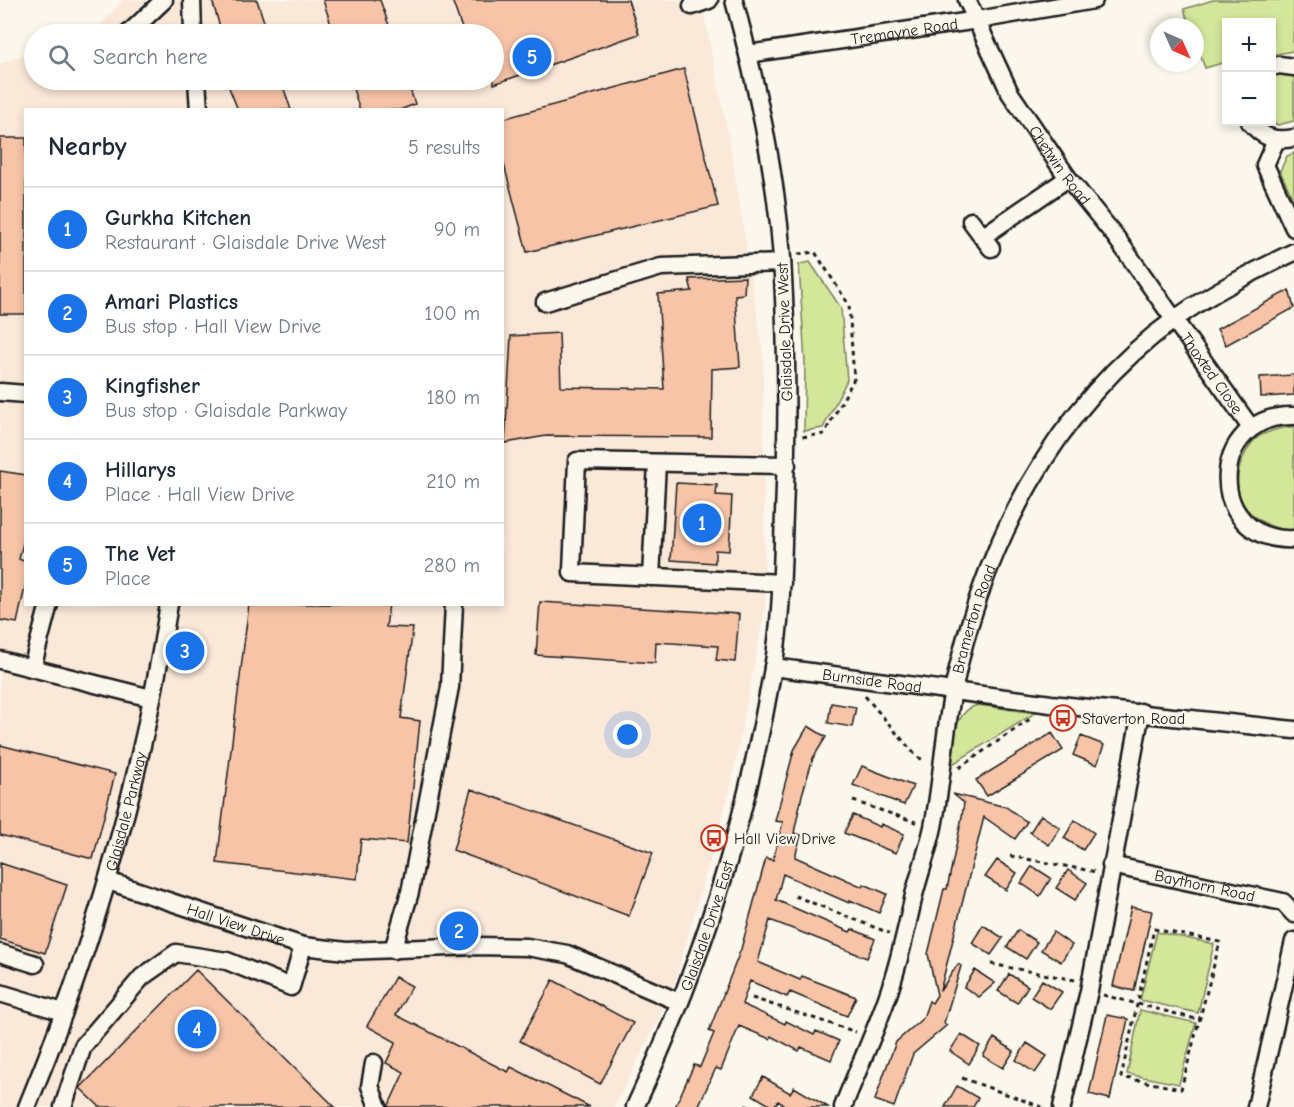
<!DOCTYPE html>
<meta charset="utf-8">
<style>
body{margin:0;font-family:"Comic Neue",sans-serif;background:#f6f6f7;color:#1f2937}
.controls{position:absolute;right:18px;top:18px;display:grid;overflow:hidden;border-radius:0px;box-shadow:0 3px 9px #0003}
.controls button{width:54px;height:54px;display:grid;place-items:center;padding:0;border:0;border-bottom:2px solid #e0e1e3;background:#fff;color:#1f2937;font:30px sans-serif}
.compass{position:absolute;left:1150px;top:18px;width:54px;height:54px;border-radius:50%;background:#fff;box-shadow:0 3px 9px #0003;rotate:135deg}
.you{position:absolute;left:628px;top:735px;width:21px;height:21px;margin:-15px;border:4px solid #fff;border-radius:50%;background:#1a73e8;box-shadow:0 0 0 9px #1a73e833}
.badge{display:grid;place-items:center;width:39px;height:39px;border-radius:50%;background:#1a73e8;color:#fff;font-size:20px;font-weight:700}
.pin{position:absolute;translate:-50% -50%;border:3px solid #fff;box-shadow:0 2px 6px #0006}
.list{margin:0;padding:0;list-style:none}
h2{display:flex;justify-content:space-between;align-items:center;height:78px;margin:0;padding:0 24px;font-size:26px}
h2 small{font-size:20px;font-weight:400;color:#747a83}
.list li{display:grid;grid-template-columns:39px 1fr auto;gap:18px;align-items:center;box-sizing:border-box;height:84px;padding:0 24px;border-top:2px solid #e0e1e3}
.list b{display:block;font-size:22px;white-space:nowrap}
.list p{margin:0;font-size:20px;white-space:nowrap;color:#747a83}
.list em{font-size:20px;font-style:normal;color:#747a83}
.icon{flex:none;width:33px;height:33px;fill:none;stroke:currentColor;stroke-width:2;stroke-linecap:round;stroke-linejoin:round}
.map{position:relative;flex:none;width:1294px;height:1107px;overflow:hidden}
.search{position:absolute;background:#fff;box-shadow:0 3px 9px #0003;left:24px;top:24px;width:480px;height:66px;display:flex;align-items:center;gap:15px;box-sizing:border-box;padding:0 21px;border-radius:33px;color:#747a83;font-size:22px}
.panel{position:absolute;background:#fff;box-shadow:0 3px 9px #0003;left:24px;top:108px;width:480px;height:498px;border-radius:0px}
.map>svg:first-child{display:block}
.built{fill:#fae8d8;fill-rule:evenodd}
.green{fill:#d3e69a;stroke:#78815b;stroke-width:1.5}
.building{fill:#f7c4a8;stroke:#1c1c1c;stroke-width:1.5}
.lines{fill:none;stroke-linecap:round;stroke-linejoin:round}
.minor-casing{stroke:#1c1c1c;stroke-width:21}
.path{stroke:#1c1c1c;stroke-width:3;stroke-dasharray:4.5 4.5;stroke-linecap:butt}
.minor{stroke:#fbf7ec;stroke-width:16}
.labels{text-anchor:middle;stroke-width:4.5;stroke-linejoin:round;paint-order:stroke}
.street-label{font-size:16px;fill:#1c1c1c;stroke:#fbf7ec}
.poi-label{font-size:16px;fill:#1c1c1c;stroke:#fbf7ec;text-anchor:start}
</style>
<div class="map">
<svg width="1294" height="1107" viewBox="0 0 1294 1107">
<rect width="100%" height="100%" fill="#fbf7ec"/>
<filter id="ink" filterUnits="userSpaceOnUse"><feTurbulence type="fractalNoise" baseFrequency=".0167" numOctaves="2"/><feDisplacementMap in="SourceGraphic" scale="12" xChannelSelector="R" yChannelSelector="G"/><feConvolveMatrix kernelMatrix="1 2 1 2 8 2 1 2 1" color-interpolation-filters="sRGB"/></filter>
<g filter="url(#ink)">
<path class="built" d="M 123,0 L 701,0 L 731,149 L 763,353 L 765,608 L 730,790 L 671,994 L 614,1107 L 0,1107 L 0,64 L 34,51 L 34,80 L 494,80 L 494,34 L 79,34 L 99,27 ZM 26,110 L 502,110 L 502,604 L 26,604 Z"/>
<path class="green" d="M 1213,0 L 1294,0 L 1293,51 L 1272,55 L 1272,22 L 1226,22 L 1226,65 L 1222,63 L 1205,68 L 1195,41 L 1195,27 L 1190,27 L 1184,9 Z
M 1287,72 L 1294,76 L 1294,121 L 1278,125 L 1268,122 L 1272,122 L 1272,73 Z
M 1294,153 L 1294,201 L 1280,171 L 1287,156 Z
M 810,262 L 841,308 L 847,380 L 823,428 L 804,431 L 805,363 L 799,264 Z
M 1288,427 L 1294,427 L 1294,531 C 1255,527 1226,502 1242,460 C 1246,452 1250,442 1258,437 C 1267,431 1278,429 1288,427 Z
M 978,705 L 1035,713 L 951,765 C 955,742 952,711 978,705 Z
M 1157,932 L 1214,944 L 1198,1013 L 1140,1000 Z
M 1140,1010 L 1196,1023 L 1179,1084 L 1127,1074 Z"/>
<path class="building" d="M 212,0 L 257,0 L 268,34 L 222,34 Z
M 323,0 L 380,0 L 392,34 L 334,34 Z
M 452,0 L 628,0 L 639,34 L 494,84 L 494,34 L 464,34 Z
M 684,69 L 718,206 L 527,252 L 502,157 L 502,119 Z
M 226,80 L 281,80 L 291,110 L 238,110 Z
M 350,80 L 407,80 L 415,104 L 400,110 L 360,110 Z
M 0,138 L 26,138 L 26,314 L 0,314 Z
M 745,277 L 744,294 L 735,295 L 740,367 L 712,369 L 711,437 L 546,436 L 505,443 L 511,336 L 559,333 L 561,387 L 664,389 L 658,294 L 692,291 L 689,279 Z
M 1289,290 L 1294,308 L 1226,345 L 1217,329 Z
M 1294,375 L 1294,395 L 1261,397 L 1260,377 Z
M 0,471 L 26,475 L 26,532 L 19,559 L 26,562 L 26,583 L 17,623 L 0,620 Z
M 676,483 L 717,485 L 716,495 L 732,496 L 729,551 L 715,550 L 715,563 L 671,560 Z
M 540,602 L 739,614 L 735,662 L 716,660 L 718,646 L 656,642 L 655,663 L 536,655 Z
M 249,604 L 389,604 L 386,627 L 413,628 L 401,718 L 420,721 L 407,843 L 361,839 L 357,879 L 217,863 Z
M 831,703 L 856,707 L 852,727 L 828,723 Z
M 808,726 L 826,737 L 813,758 L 802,795 L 794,833 L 801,835 L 795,857 L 863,887 L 864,884 L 887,894 L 879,913 L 850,900 L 849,903 L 783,874 L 776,900 L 850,932 L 852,929 L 875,939 L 867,958 L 770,920 L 758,962 L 800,980 L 802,976 L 856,997 L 847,1016 L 790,992 L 787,997 L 750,981 L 742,1004 L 785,1024 L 786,1021 L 814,1035 L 816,1031 L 839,1041 L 831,1060 L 801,1047 L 799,1051 L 771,1036 L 770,1039 L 739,1026 L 721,1070 L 716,1068 L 698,1107 L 675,1107 L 694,1065 L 700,1067 L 714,1033 L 709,1031 L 741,949 L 766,858 L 773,860 L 783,822 L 775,821 L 794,750 Z
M 1052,733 L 1063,750 L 987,796 L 976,780 Z
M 1081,736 L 1104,745 L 1097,765 L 1073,755 Z
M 0,745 L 115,774 L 93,859 L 0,835 Z
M 862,766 L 913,786 L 904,805 L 853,785 Z
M 471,789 L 653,853 L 629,916 L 453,850 Z
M 953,794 L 1006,807 L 1027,822 L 1015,839 L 984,817 L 940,991 L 958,964 L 961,966 L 944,1023 L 947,1025 L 913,1054 L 894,1107 L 875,1100 L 885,1071 L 896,1042 L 923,1018 L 929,1001 L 932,1003 L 937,995 L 928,954 L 944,889 L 947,889 L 961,822 L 964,803 Z
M 853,815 L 880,827 L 881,824 L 904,834 L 896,853 L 844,833 Z
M 1041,815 L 1060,828 L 1049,845 L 1030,832 Z
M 1075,820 L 1094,833 L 1083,850 L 1064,838 Z
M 997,860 L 1017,873 L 1006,890 L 985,877 Z
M 0,863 L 67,885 L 45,953 L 0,939 Z
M 1032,866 L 1051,878 L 1040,896 L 1021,883 Z
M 1068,870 L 1087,883 L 1075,900 L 1056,888 Z
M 1131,907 L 1152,911 L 1134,991 L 1113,986 Z
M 983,925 L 1003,938 L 991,955 L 972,943 Z
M 1018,930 L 1037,942 L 1026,959 L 1007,947 Z
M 1053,932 L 1072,945 L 1061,962 L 1041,950 Z
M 196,970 L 335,1107 L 100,1107 L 80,1088 Z
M 975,970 L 995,983 L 979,997 L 964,987 Z
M 1009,974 L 1028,986 L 1017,1003 L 998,991 Z
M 395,977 L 412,986 L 396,1015 L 508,1072 L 511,1067 L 590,1107 L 388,1107 L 404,1072 L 386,1063 L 396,1042 L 367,1026 Z
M 553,980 L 633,1023 L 600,1084 L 520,1041 Z
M 1042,980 L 1062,992 L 1050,1009 L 1031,997 Z
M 1107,1015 L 1128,1019 L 1110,1099 L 1089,1094 Z
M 961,1034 L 980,1046 L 969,1064 L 950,1051 Z
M 994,1038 L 1014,1051 L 1003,1068 L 983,1056 Z
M 1027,1043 L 1047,1056 L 1035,1073 L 1016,1060 Z
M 763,1077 L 790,1093 L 794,1087 L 828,1107 L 782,1107 L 783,1104 L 778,1101 L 773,1107 L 753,1095 Z
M 957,1086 L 978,1098 L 973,1107 L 945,1107 Z"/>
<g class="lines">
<g class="minor-casing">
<g id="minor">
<path d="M 192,0 L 193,34"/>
<path id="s1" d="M 967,0 L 1010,93 L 1068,178 L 1115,236 L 1251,428"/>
<path d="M 692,6 L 709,0"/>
<path d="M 128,34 L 164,0"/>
<path id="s2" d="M 748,54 L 978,20 L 1094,0"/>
<path d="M 1272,67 L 1279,65 L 1294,67"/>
<path d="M 197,80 L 199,110"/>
<path d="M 1250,122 C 1262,137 1274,142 1294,138"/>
<path d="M 1276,140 L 1265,165 L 1294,228"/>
<path d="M 971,221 L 991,248"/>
<path d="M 982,237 L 1068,178"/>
<path d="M 545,302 L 661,267 L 782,263"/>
<path d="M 0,392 L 26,394"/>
<path d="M 1294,416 C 1206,413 1205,544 1294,539"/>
<path d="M 651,577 L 657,463"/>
<path d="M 782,583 L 572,573 L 572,570 L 577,461 L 787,465"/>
<path d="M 0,660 L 151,698"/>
<path id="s3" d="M 773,667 L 1051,704 L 1294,730"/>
<path d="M 32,668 L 49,604"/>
<path id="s4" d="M 1111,865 L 1283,902 L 1294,914"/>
<path id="s5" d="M 108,881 L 303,946 L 346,951 L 476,946 L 527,947 L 567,954 L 679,1002"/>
<path d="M 393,950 L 410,892 L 450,687 L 454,604"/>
<path d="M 0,953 L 35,964"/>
<path d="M 0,993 L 63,1012"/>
<path d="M 374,1063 L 370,1086 L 378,1107"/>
<path id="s6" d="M 27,1107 C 94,946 142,777 169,604"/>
<path d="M 63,1107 L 83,1046 L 142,977 L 176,953 L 227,961 L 291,987 L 303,946"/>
<path id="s7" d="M 635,1107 C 700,969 747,818 773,668 C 782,617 782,565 784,514 C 788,429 787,343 782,258 C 776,171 756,83 734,0"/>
<path id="s8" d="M 843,1107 C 858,1068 877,1029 890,989 C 900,958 907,927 914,895 C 920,872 928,850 933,827 C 942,782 944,735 953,691 C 982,548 1054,406 1175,319 C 1212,292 1253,272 1294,252"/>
<path d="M 1062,1107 L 1089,991 L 1141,712"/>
<path d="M 1256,1107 L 1294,941"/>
</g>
</g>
<path class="path" d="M 798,254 L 815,252 L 849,305 L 854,379 L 824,434 L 801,437
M 865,696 L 917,757 L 926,761
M 959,768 L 1030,719
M 853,801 L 919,823
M 1010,856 L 1097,872
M 795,896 L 889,933
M 1154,929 L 1220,942 L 1181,1089 L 1121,1077 Z
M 991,964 L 1075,980
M 1103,995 L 1200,1020
M 752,998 L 856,1032
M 962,1078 L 1042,1107
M 745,1106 L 749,1107"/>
<use href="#minor" class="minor"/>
</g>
</g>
<defs>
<g id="bus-ring" transform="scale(1.35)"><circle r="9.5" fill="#fbf7ec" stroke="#c8321e" stroke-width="1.5"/><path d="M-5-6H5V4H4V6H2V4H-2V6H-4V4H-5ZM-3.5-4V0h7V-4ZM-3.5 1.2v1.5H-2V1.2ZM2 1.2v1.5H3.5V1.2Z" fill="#c8321e"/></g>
</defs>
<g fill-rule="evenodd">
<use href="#bus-ring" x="1063" y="718"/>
<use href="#bus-ring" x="714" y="838"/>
</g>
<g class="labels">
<g class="street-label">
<text dy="6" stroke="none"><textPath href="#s2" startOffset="158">Tremayne Road</textPath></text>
<text dy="6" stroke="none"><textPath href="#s1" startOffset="190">Chetwin Road</textPath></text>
<text transform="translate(784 332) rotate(-92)" y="6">Glaisdale Drive West</text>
<text dy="6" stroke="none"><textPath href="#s1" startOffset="448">Thaxted Close</textPath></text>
<text dy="6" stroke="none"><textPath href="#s8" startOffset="507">Bramerton Road</textPath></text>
<text dy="6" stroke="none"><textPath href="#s3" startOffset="100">Burnside Road</textPath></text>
<text dy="6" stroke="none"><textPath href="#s6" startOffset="312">Glaisdale Parkway</textPath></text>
<text dy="6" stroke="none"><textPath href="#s4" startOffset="96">Baythorn Road</textPath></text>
<text dy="6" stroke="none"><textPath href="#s5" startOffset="135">Hall View Drive</textPath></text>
<text dy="6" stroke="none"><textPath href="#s7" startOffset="195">Glaisdale Drive East</textPath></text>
</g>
<g class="poi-label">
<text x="1082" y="724">Staverton Road</text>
<text x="734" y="844">Hall View Drive</text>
</g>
</g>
</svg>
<div class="controls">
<button>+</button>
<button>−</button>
</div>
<svg class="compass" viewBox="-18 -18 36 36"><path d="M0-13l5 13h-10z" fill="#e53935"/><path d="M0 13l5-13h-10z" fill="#747a83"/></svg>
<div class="you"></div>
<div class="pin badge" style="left:702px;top:523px">1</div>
<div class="pin badge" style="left:459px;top:931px">2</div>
<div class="pin badge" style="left:185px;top:651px">3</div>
<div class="pin badge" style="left:197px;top:1029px">4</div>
<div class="pin badge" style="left:532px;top:57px">5</div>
<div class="search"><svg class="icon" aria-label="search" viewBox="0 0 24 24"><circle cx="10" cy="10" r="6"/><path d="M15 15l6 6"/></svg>Search here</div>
<section class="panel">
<h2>Nearby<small>5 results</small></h2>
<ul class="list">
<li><span class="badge">1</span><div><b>Gurkha Kitchen</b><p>Restaurant · Glaisdale Drive West</p></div><em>90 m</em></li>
<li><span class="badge">2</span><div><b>Amari Plastics</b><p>Bus stop · Hall View Drive</p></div><em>100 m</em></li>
<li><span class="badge">3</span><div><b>Kingfisher</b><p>Bus stop · Glaisdale Parkway</p></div><em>180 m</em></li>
<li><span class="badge">4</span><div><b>Hillarys</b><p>Place · Hall View Drive</p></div><em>210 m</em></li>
<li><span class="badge">5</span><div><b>The Vet</b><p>Place</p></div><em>280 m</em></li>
</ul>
</section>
</div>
